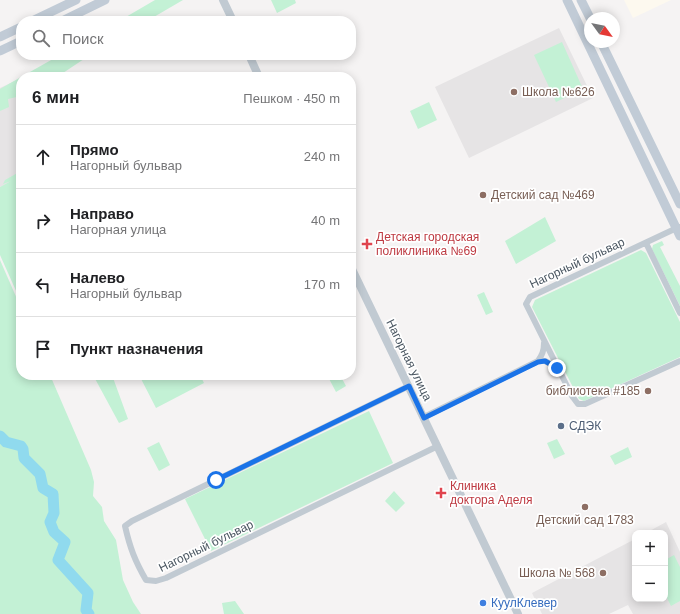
<!DOCTYPE html>
<html lang="ru">
<meta charset="utf-8">
<style>
body{margin:0;font-family:Helvetica,sans-serif;background:#f6f6f6;color:#202124}
.controls{position:absolute;right:12px;bottom:12px;display:grid;overflow:hidden;border-radius:8px;box-shadow:0 2px 10px #0003}
.controls button{width:36px;height:36px;display:grid;place-items:center;padding:0;border:0;border-bottom:1px solid #e0e0e0;background:#fff;color:#202124;font:20px sans-serif}
.compass{position:absolute;left:584px;top:12px;width:36px;height:36px;border-radius:50%;background:#fff;box-shadow:0 2px 10px #0003;rotate:123deg}
.stop{position:absolute;width:12px;height:12px;margin:-9px;border:3px solid #1a73e8;border-radius:50%;background:#fff}
.stop.end{background:#1a73e8;border-color:#fff;box-shadow:0 1px 4px #0008}
.list{margin:0;padding:0;list-style:none}
h2{display:flex;justify-content:space-between;align-items:center;height:52px;margin:0;padding:0 16px;font-size:17px}
h2 small{font-size:13px;font-weight:400;color:#757577}
.list li{display:grid;grid-template-columns:26px 1fr auto;gap:12px;align-items:center;box-sizing:border-box;height:64px;padding:0 16px;border-top:1px solid #e0e0e0}
.list b{display:block;font-size:15px;white-space:nowrap}
.list p{margin:0;font-size:13px;white-space:nowrap;color:#757577}
.list em{font-size:13px;font-style:normal;color:#757577}
.icon{flex:none;width:22px;height:22px;fill:none;stroke:currentColor;stroke-width:2;stroke-linecap:round;stroke-linejoin:round}
.map{position:relative;flex:none;width:680px;height:614px;overflow:hidden}
.search{position:absolute;background:#fff;box-shadow:0 2px 10px #0003;left:16px;top:16px;width:340px;height:44px;display:flex;align-items:center;gap:10px;box-sizing:border-box;padding:0 14px;border-radius:16px;color:#757577;font-size:15px}
.panel{position:absolute;background:#fff;box-shadow:0 2px 10px #0003;left:16px;top:72px;width:340px;height:308px;border-radius:16px}
.map>svg:first-child{display:block}
.commercial{fill:#fdf9ef}
.education{fill:#e6e4e5}
.green{fill:#c3f1d5}
.lines{fill:none;stroke-linecap:round;stroke-linejoin:round}
.river{stroke:#90daee;stroke-width:11}
.minor{stroke:#c1cad2;stroke-width:6}
.tertiary{stroke:#c1cad2;stroke-width:8}
.secondary{stroke:#c1cbd6;stroke-width:9}
.route{stroke:#1a73e8;stroke-width:5}
.education-dot{fill:#8d6e63;stroke:#fff;stroke-width:1.5}
.health-dot{fill:#e0444e;stroke:#fff;stroke-width:1.5}
.service-dot{fill:#5c6f8a;stroke:#fff;stroke-width:1.5}
.shop-dot{fill:#3f7fe0;stroke:#fff;stroke-width:1.5}
.labels{text-anchor:middle;stroke-width:3.5;stroke-linejoin:round;paint-order:stroke}
.education-label{font-size:12px;fill:#785e54;stroke:#fff;text-anchor:start}
.health-label{font-size:12px;fill:#be3a42;stroke:#fff;text-anchor:start}
.street-label{font-size:12px;fill:#4a5661;stroke:#fff}
.service-label{font-size:12px;fill:#4e5e75;stroke:#fff;text-anchor:start}
.shop-label{font-size:12px;fill:#366cbe;stroke:#fff;text-anchor:start}
</style>
<div class="map">
<svg width="680" height="614" viewBox="0 0 680 614">
<rect width="100%" height="100%" fill="#f5f3f3"/>
<path class="commercial" d="M 624,0 L 671,0 L 633,18 Z"/>
<path class="education" d="M 559,28 L 593,98 L 469,158 L 435,87 Z
M 21,78 L 21,177 L 0,187 L 0,88 Z
M 666,522 L 680,552 L 680,614 L 633,614 L 628,605 L 609,614 L 542,614 L 532,593 L 635,539 L 635,599 L 665,599 L 665,533 L 646,533 Z"/>
<path class="green" d="M 155,0 L 183,0 L 147,21 L 119,21 Z
M 271,0 L 295,0 L 296,3 L 277,13 Z
M 562,42 L 583,89 L 556,102 L 534,55 Z
M 60,55 L 90,55 L 57,77 L 21,77 Z
M 21,77 L 21,96 L 8,99 L 9,107 L 0,111 L 0,89 Z
M 429,102 L 437,120 L 418,129 L 410,111 Z
M 21,171 L 21,302 L 0,255 L 0,187 L 11,181 L 3,184 L 5,180 Z
M 545,217 L 556,241 L 516,264 L 505,241 Z
M 662,241 L 664,245 L 660,247 L 680,286 L 680,306 L 652,249 L 653,245 Z
M 641,250 L 646,253 L 680,322 L 680,357 L 584,401 L 579,399 L 532,307 L 535,300 Z
M 0,260 L 21,308 L 21,375 L 50,375 L 91,470 L 94,482 L 93,496 L 102,507 L 104,521 L 116,540 L 123,580 L 133,602 L 141,614 L 0,614 Z
M 484,292 L 493,312 L 486,315 L 477,295 Z
M 93,375 L 112,375 L 128,419 L 119,423 Z
M 139,375 L 200,375 L 204,383 L 156,408 Z
M 327,375 L 340,375 L 346,386 L 336,392 Z
M 369,411 L 393,463 L 211,551 L 185,499 Z
M 557,439 L 565,454 L 554,459 L 547,443 Z
M 159,442 L 170,465 L 159,471 L 147,448 Z
M 628,447 L 632,457 L 615,465 L 610,456 Z
M 394,491 L 405,503 L 396,512 L 385,501 Z
M 674,555 L 680,567 L 680,601 L 671,606 L 665,594 L 665,560 Z
M 235,601 L 244,614 L 224,614 L 222,603 Z"/>
<g class="lines">
<path class="river" d="M 0,436 L 6,442 L 21,446 L 23,449 L 24,458 L 40,474 L 43,488 L 53,494 L 54,513 L 50,522 L 54,532 L 65,542 L 58,560 L 88,593 L 86,610 L 89,614"/>
<path class="minor" d="M 679,227 L 530,297 L 526,304 L 572,396 L 578,404 L 585,404 L 680,361
M 646,243 L 680,313
M 538,361 C 542,355 544,351 544,343
M 409,386 L 132,521 L 125,526 C 130,548 135,561 146,580 L 156,581 L 166,578 L 438,446
M 424,417 L 538,361 L 545,361 L 556,367"/>
<path class="tertiary" d="M 223,0 L 233,21
M 249,55 L 259,77
M 351,267 L 518,614"/>
<path class="secondary" d="M 567,0 L 680,236
M 581,0 L 590,18
M 32,21 L 76,0
M 62,21 L 105,0
M 0,37 L 21,27
M 601,42 L 680,204
M 0,51 L 21,41"/>
</g>
<g class="lines">
<path class="route" d="M 216,480 L 409,386 L 424,418 L 538,362 L 545,361 L 557,368"/>
</g>
<g class="education-dot">
<circle cx="514" cy="92" r="4"/>
<circle cx="483" cy="195" r="4"/>
<circle cx="648" cy="391" r="4"/>
<circle cx="585" cy="507" r="4"/>
<circle cx="603" cy="573" r="4"/>
</g>
<g class="health-dot">
<path d="M365 238h4v4h4v4h-4v4h-4v-4h-4v-4h4z"/>
<path d="M439 487h4v4h4v4h-4v4h-4v-4h-4v-4h4z"/>
</g>
<circle class="service-dot" cx="561" cy="426" r="4"/>
<circle class="shop-dot" cx="483" cy="603" r="4"/>
<g class="labels">
<g class="education-label">
<text x="522" y="96">Школа №626</text>
<text x="491" y="199">Детский сад №469</text>
<text x="640" y="395" text-anchor="end">библиотека #185</text>
<text x="585" y="524" text-anchor="middle">Детский сад 1783</text>
<text x="595" y="577" text-anchor="end">Школа № 568</text>
</g>
<g class="health-label">
<text x="376" y="241">Детская городская<tspan x="376" dy="14">поликлиника №69</tspan></text>
<text x="450" y="490">Клиника<tspan x="450" dy="14">доктора Аделя</tspan></text>
</g>
<g class="street-label">
<text transform="translate(577 263) rotate(-25)" y="4">Нагорный бульвар</text>
<text transform="translate(409 360) rotate(64)" y="4">Нагорная улица</text>
<text transform="translate(206 546) rotate(-26)" y="4">Нагорный бульвар</text>
</g>
<g class="service-label">
<text x="569" y="430">СДЭК</text>
</g>
<g class="shop-label">
<text x="491" y="607">КуулКлевер</text>
</g>
</g>
</svg>
<div class="controls">
<button>+</button>
<button>−</button>
</div>
<svg class="compass" viewBox="-18 -18 36 36"><path d="M0-13l5 13h-10z" fill="#e53935"/><path d="M0 13l5-13h-10z" fill="#757577"/></svg>
<div class="stop" style="left:216px;top:480px"></div>
<div class="stop end" style="left:557px;top:368px"></div>
<div class="search"><svg class="icon" aria-label="search" viewBox="0 0 24 24"><circle cx="10" cy="10" r="6"/><path d="M15 15l6 6"/></svg>Поиск</div>
<section class="panel">
<h2>6 мин<small>Пешком · 450 m</small></h2>
<ul class="list">
<li><svg class="icon" aria-label="ahead" viewBox="0 0 24 24"><path d="M12 20V5M6 11l6-6 6 6"/></svg><div><b>Прямо</b><p>Нагорный бульвар</p></div><em>240 m</em></li>
<li><svg class="icon" aria-label="right" viewBox="0 0 24 24"><path d="M7 20v-9h11M14 6l5 5-5 5"/></svg><div><b>Направо</b><p>Нагорная улица</p></div><em>40 m</em></li>
<li><svg class="icon" aria-label="left" viewBox="0 0 24 24"><path d="M17 20v-9H6M10 6l-5 5 5 5"/></svg><div><b>Налево</b><p>Нагорный бульвар</p></div><em>170 m</em></li>
<li><svg class="icon" aria-label="arrive" viewBox="0 0 24 24"><path d="M6 21V4h12l-3 4 3 4H6"/></svg><div><b>Пункт назначения</b></div></li>
</ul>
</section>
</div>
